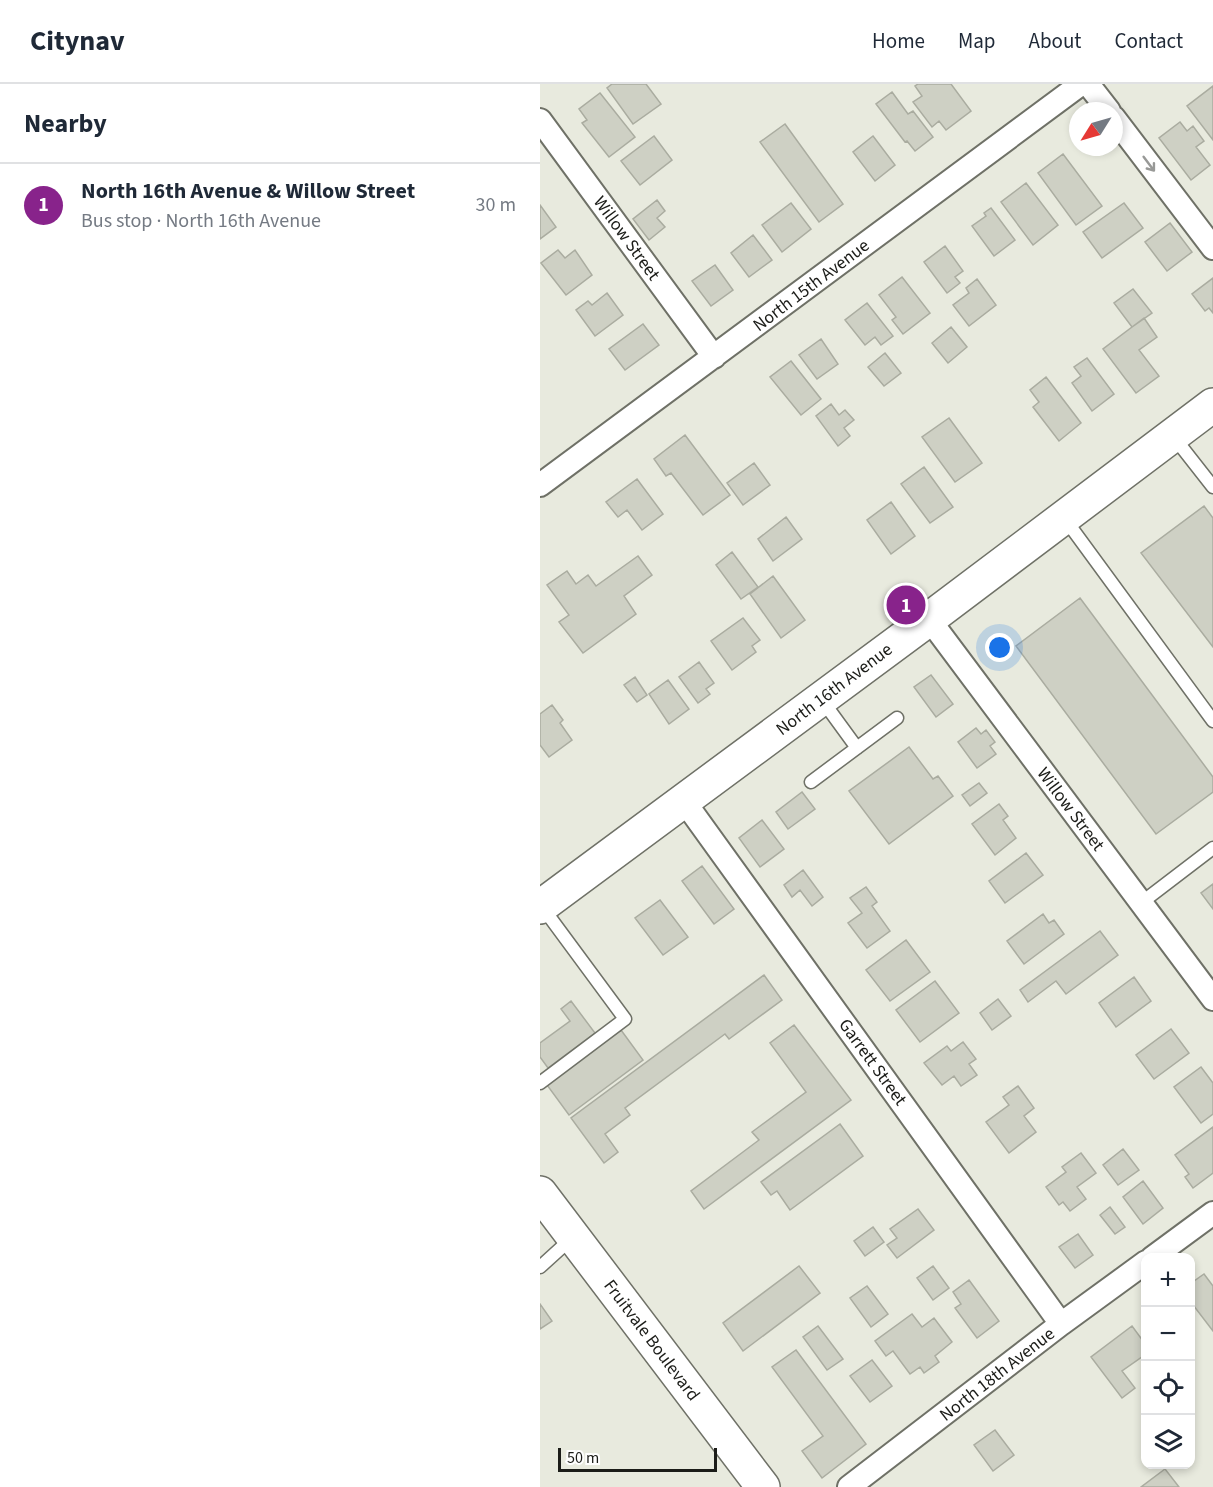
<!DOCTYPE html>
<meta charset="utf-8">
<style>
body{margin:0;font-family:"Source Sans 3",sans-serif;background:#f2f2f3;color:#1f2937}
.controls{position:absolute;right:18px;bottom:18px;display:grid;overflow:hidden;border-radius:12px;box-shadow:0 3px 9px #0003}
.controls button{width:54px;height:54px;display:grid;place-items:center;padding:0;border:0;border-bottom:2px solid #e0e1e3;background:#fff;color:#1f2937;font:30px sans-serif}
.compass{position:absolute;left:529px;top:18px;width:54px;height:54px;border-radius:50%;background:#fff;box-shadow:0 3px 9px #0003;rotate:233deg}
.scale{position:absolute;left:18px;bottom:15px;width:159px;box-sizing:border-box;padding-left:6px;border:3px solid #1b1c18;border-top:0;font-size:16px;line-height:21px;white-space:nowrap;color:#1b1c18;-webkit-text-stroke:4px #fff;paint-order:stroke}
.you{position:absolute;left:460px;top:564px;width:21px;height:21px;margin:-15px;border:4px solid #fff;border-radius:50%;background:#1a73e8;box-shadow:0 0 0 9px #1a73e833}
.badge{display:grid;place-items:center;width:39px;height:39px;border-radius:50%;background:#88238b;color:#fff;font-size:20px;font-weight:700}
.pin{position:absolute;translate:-50% -50%;border:3px solid #fff;box-shadow:0 2px 6px #0006}
.list{margin:0;padding:0;list-style:none}
h2{display:flex;justify-content:space-between;align-items:center;height:78px;margin:0;padding:0 24px;font-size:26px}
h2 small{font-size:20px;font-weight:400;color:#747a83}
.list li{display:grid;grid-template-columns:39px 1fr auto;gap:18px;align-items:center;box-sizing:border-box;height:84px;padding:0 24px;border-top:2px solid #e0e1e3}
.list b{display:block;font-size:22px;white-space:nowrap}
.list p{margin:0;font-size:20px;white-space:nowrap;color:#747a83}
.list em{font-size:20px;font-style:normal;color:#747a83}
.icon{flex:none;width:33px;height:33px;fill:none;stroke:currentColor;stroke-width:2;stroke-linecap:round;stroke-linejoin:round}
.map{position:relative;flex:none;width:673px;height:1403px;overflow:hidden}
header{display:flex;align-items:center;gap:36px;box-sizing:border-box;height:84px;padding:0 30px;background:#fff;border-bottom:2px solid #e0e1e3}
header strong{font-size:28px}
nav{display:flex;gap:33px;margin-inline-start:auto;font-size:21px}
main{display:flex}
aside{flex:1;background:#fff}
.map>svg:first-child{display:block}
.building{fill:#ced0c4;stroke:#aaaca0;stroke-width:1.5}
.lines{fill:none;stroke-linecap:round;stroke-linejoin:round}
.lane-casing{stroke:#6f7167;stroke-width:15}
.street-casing{stroke:#6f7167;stroke-width:26}
.secondary-casing{stroke:#6f7167;stroke-width:36}
.primary-casing{stroke:#6f7167;stroke-width:36}
.lane{stroke:#fff;stroke-width:12}
.street{stroke:#fff;stroke-width:22}
.secondary{stroke:#fff;stroke-width:33}
.primary{stroke:#fff;stroke-width:33}
.oneway{stroke:#989997}
.labels{text-anchor:middle;stroke-width:4.5;stroke-linejoin:round;paint-order:stroke}
.street-label{font-size:18px;fill:#1b1c18;stroke:#fff}
</style>
<header>
<strong>Citynav</strong>
<nav><a>Home</a><a>Map</a><a>About</a><a>Contact</a></nav>
</header>
<main>
<aside>
<h2>Nearby<small></small></h2>
<ul class="list">
<li><span class="badge">1</span><div><b>North 16th Avenue &amp; Willow Street</b><p>Bus stop · North 16th Avenue</p></div><em>30 m</em></li>
</ul>
</aside>
<div class="map">
<svg width="673" height="1403" viewBox="0 0 673 1403">
<rect width="100%" height="100%" fill="#e8eade"/>
<path class="building" d="M 72,0 L 106,0 L 121,20 L 93,40 L 67,4 Z
M 378,0 L 411,0 L 431,27 L 406,46 L 399,37 L 392,43 L 373,18 L 382,12 L 375,2 Z
M 673,2 L 673,56 L 647,22 Z
M 352,8 L 368,30 L 373,27 L 393,53 L 375,67 L 367,57 L 365,58 L 336,20 Z
M 60,9 L 95,53 L 69,73 L 42,39 L 47,36 L 39,25 Z
M 640,38 L 647,47 L 653,42 L 664,57 L 656,63 L 670,81 L 651,96 L 619,54 Z
M 245,40 L 303,120 L 279,138 L 220,58 Z
M 114,52 L 132,76 L 100,101 L 81,77 Z
M 333,52 L 355,81 L 335,97 L 313,68 Z
M 523,70 L 562,122 L 536,141 L 498,89 Z
M 486,99 L 518,141 L 493,161 L 461,118 Z
M 117,116 L 125,127 L 117,134 L 125,143 L 109,156 L 93,135 Z
M 251,119 L 271,145 L 242,168 L 222,141 Z
M 584,119 L 603,144 L 562,174 L 543,148 Z
M 0,121 L 16,143 L 0,155 Z
M 451,124 L 475,156 L 454,172 L 432,142 L 446,132 L 444,129 Z
M 630,139 L 652,168 L 627,187 L 605,158 Z
M 213,151 L 232,176 L 209,193 L 191,169 Z
M 405,162 L 423,187 L 415,193 L 420,199 L 407,209 L 384,178 Z
M 18,166 L 25,174 L 35,166 L 52,191 L 26,211 L 1,179 Z
M 175,181 L 193,206 L 171,222 L 152,197 Z
M 362,193 L 390,229 L 363,250 L 352,236 L 356,233 L 339,211 Z
M 673,194 L 673,229 L 669,224 L 665,227 L 652,210 Z
M 437,195 L 456,221 L 429,242 L 413,221 L 429,209 L 426,204 Z
M 593,205 L 612,229 L 592,243 L 574,219 Z
M 67,209 L 83,231 L 55,252 L 36,226 L 48,217 L 52,221 Z
M 327,219 L 353,252 L 341,261 L 335,253 L 325,261 L 305,236 Z
M 604,234 L 617,253 L 599,266 L 619,292 L 596,309 L 563,265 Z
M 103,240 L 119,261 L 85,286 L 69,265 Z
M 411,243 L 427,263 L 408,279 L 392,259 Z
M 281,255 L 298,280 L 277,295 L 259,271 Z
M 345,269 L 361,289 L 344,302 L 328,283 Z
M 547,274 L 574,310 L 552,327 L 532,299 L 541,292 L 534,283 Z
M 251,277 L 281,315 L 261,331 L 230,293 Z
M 506,293 L 541,339 L 519,357 L 493,323 L 499,318 L 490,306 Z
M 291,320 L 299,331 L 305,326 L 314,336 L 304,344 L 310,352 L 298,362 L 276,332 Z
M 409,334 L 442,379 L 415,398 L 382,353 Z
M 145,351 L 190,411 L 163,431 L 131,389 L 126,392 L 114,375 Z
M 214,379 L 230,401 L 203,421 L 187,399 Z
M 384,383 L 413,423 L 390,439 L 361,400 Z
M 97,395 L 123,430 L 102,446 L 87,426 L 78,433 L 66,418 Z
M 351,418 L 375,452 L 351,470 L 327,436 Z
M 664,422 L 673,434 L 673,563 L 601,469 Z
M 246,433 L 262,455 L 233,477 L 218,455 Z
M 192,468 L 218,503 L 201,515 L 176,481 Z
M 98,472 L 112,491 L 84,512 L 96,530 L 43,569 L 19,538 L 29,531 L 7,501 L 27,487 L 36,500 L 48,491 L 56,502 Z
M 233,492 L 265,536 L 241,554 L 210,510 Z
M 540,514 L 673,693 L 673,708 L 616,750 L 476,562 Z
M 203,534 L 220,556 L 212,562 L 216,568 L 192,586 L 171,557 Z
M 159,578 L 174,599 L 166,605 L 170,610 L 158,619 L 139,593 Z
M 391,591 L 413,620 L 396,633 L 374,603 Z
M 95,593 L 107,611 L 97,618 L 84,601 Z
M 128,596 L 149,625 L 129,640 L 109,610 Z
M 12,621 L 23,636 L 20,639 L 32,656 L 9,673 L 0,661 L 0,630 Z
M 436,644 L 441,650 L 446,646 L 455,658 L 450,662 L 456,670 L 437,684 L 418,658 Z
M 369,663 L 393,695 L 398,692 L 413,712 L 349,760 L 309,707 Z
M 439,699 L 447,709 L 430,722 L 422,711 Z
M 262,708 L 275,725 L 248,745 L 236,728 Z
M 459,720 L 468,732 L 463,736 L 476,754 L 455,771 L 432,740 Z
M 222,736 L 244,765 L 220,783 L 199,754 Z
M 486,769 L 503,791 L 465,819 L 449,797 Z
M 162,782 L 194,825 L 174,840 L 142,797 Z
M 263,786 L 283,813 L 272,822 L 260,806 L 252,813 L 244,801 Z
M 673,800 L 673,825 L 661,809 Z
M 326,803 L 337,818 L 332,822 L 350,847 L 327,864 L 308,839 L 322,829 L 310,814 Z
M 120,816 L 148,853 L 123,871 L 95,834 Z
M 503,830 L 509,839 L 514,836 L 524,850 L 484,880 L 467,857 Z
M 560,847 L 578,871 L 526,910 L 516,897 L 488,918 L 480,906 Z
M 366,856 L 390,888 L 350,917 L 326,886 Z
M 224,891 L 242,916 L 189,955 L 185,950 L 85,1024 L 90,1031 L 65,1050 L 78,1068 L 64,1079 L 31,1034 Z
M 594,893 L 611,917 L 576,943 L 559,919 Z
M 395,897 L 419,929 L 380,958 L 356,926 Z
M 458,915 L 471,932 L 452,946 L 440,929 Z
M 31,917 L 55,949 L 8,984 L 0,973 L 0,959 L 30,937 L 21,925 Z
M 254,941 L 311,1016 L 164,1125 L 151,1107 L 219,1056 L 212,1048 L 266,1008 L 230,959 Z
M 631,945 L 649,969 L 614,995 L 596,971 Z
M 81,946 L 103,976 L 29,1031 L 7,1001 Z
M 423,958 L 436,975 L 429,980 L 437,991 L 421,1002 L 414,992 L 402,1001 L 384,979 L 407,962 L 411,967 Z
M 661,983 L 673,999 L 673,1030 L 661,1039 L 634,1003 Z
M 478,1002 L 494,1024 L 484,1032 L 496,1048 L 469,1069 L 446,1038 L 469,1021 L 463,1013 Z
M 300,1040 L 323,1072 L 250,1126 L 237,1107 L 231,1111 L 221,1098 Z
M 673,1043 L 673,1089 L 653,1104 L 645,1093 L 649,1090 L 635,1071 Z
M 583,1065 L 599,1086 L 578,1101 L 563,1081 Z
M 541,1069 L 556,1089 L 537,1103 L 546,1115 L 530,1127 L 523,1118 L 519,1121 L 506,1103 L 526,1088 L 522,1083 Z
M 603,1097 L 623,1124 L 603,1140 L 583,1113 Z
M 570,1123 L 585,1143 L 575,1150 L 560,1131 Z
M 378,1125 L 394,1146 L 357,1174 L 347,1161 L 357,1154 L 350,1145 Z
M 333,1143 L 344,1158 L 325,1172 L 314,1157 Z
M 538,1150 L 553,1171 L 535,1184 L 519,1163 Z
M 259,1182 L 280,1209 L 203,1267 L 183,1239 Z
M 393,1182 L 409,1204 L 393,1216 L 377,1194 Z
M 664,1190 L 673,1202 L 673,1247 L 650,1217 L 650,1200 Z
M 429,1196 L 459,1237 L 437,1254 L 415,1224 L 421,1220 L 413,1208 Z
M 327,1202 L 348,1230 L 331,1243 L 310,1214 Z
M 0,1220 L 12,1237 L 0,1245 Z
M 372,1230 L 382,1243 L 394,1234 L 412,1258 L 395,1272 L 399,1278 L 384,1289 L 380,1283 L 370,1290 L 353,1267 L 346,1272 L 335,1257 Z
M 278,1242 L 303,1275 L 287,1286 L 263,1253 Z
M 592,1242 L 606,1261 L 606,1270 L 582,1287 L 595,1304 L 582,1314 L 551,1273 Z
M 256,1266 L 326,1360 L 282,1394 L 262,1367 L 283,1352 L 232,1283 Z
M 332,1276 L 352,1302 L 330,1318 L 310,1292 Z
M 455,1346 L 474,1371 L 453,1387 L 434,1361 Z
M 625,1385 L 639,1403 L 601,1403 Z"/>
<g class="lines">
<g class="lane-casing">
<path id="lane" d="M 633,352 L 673,403
M 525,435 L 673,637
M 282,616 L 317,664
M 271,698 L 357,634
M 601,819 L 673,764
M 0,999 L 85,935 L 3,824
M 0,1183 L 32,1154"/>
</g>
<g class="street-casing">
<path id="street" d="M 548,0 L 569,27
M 574,34 L 673,164
M 0,36 L 174,273
M 0,401 L 541,0
M 389,535 L 673,915
M 144,717 L 521,1240
M 612,1174 L 673,1129
M 309,1403 L 521,1240 L 606,1178"/>
</g>
<g class="secondary-casing">
<path id="secondary" d="M 0,1109 L 223,1403"/>
</g>
<g class="primary-casing">
<path id="primary" d="M 0,823 L 389,535 L 673,321"/>
</g>
<use href="#lane" class="lane"/>
<use href="#street" class="street"/>
<use href="#secondary" class="secondary"/>
<use href="#primary" class="primary"/>
</g>
<defs><path id="oneway-shaft" d="M-6 0H5M1.5-3L5.5 0L1.5 3" fill="none" stroke-width="1.6" stroke-linecap="round" stroke-linejoin="round" transform="scale(1.5)"/></defs>
<use class="oneway" href="#oneway-shaft" transform="translate(609 80) rotate(53)"/>
<g class="labels">
<g class="street-label">
<text transform="translate(87 154) rotate(54)" y="6">Willow Street</text>
<text transform="translate(271 201) rotate(-37)" y="6">North 15th Avenue</text>
<text transform="translate(294 605) rotate(-37)" y="6">North 16th Avenue</text>
<text transform="translate(531 725) rotate(53)" y="6">Willow Street</text>
<text transform="translate(333 978) rotate(54)" y="6">Garrett Street</text>
<text transform="translate(112 1256) rotate(53)" y="6">Fruitvale Boulevard</text>
<text transform="translate(457 1290) rotate(-38)" y="6">North 18th Avenue</text>
</g>
</g>
</svg>
<div class="controls">
<button>+</button>
<button>−</button>
<button><svg class="icon" aria-label="locate" viewBox="0 0 24 24"><circle cx="12" cy="12" r="6"/><path d="M12 2v4M12 18v4M2 12h4M18 12h4"/></svg></button>
<button><svg class="icon" aria-label="layers" viewBox="0 0 24 24"><path d="M12 4l9 5-9 5-9-5zM3 14l9 5 9-5"/></svg></button>
</div>
<svg class="compass" viewBox="-18 -18 36 36"><path d="M0-13l5 13h-10z" fill="#e53935"/><path d="M0 13l5-13h-10z" fill="#747a83"/></svg>
<div class="scale">50 m</div>
<div class="you"></div>
<div class="pin badge" style="left:366px;top:521px">1</div>
</div>
</main>
